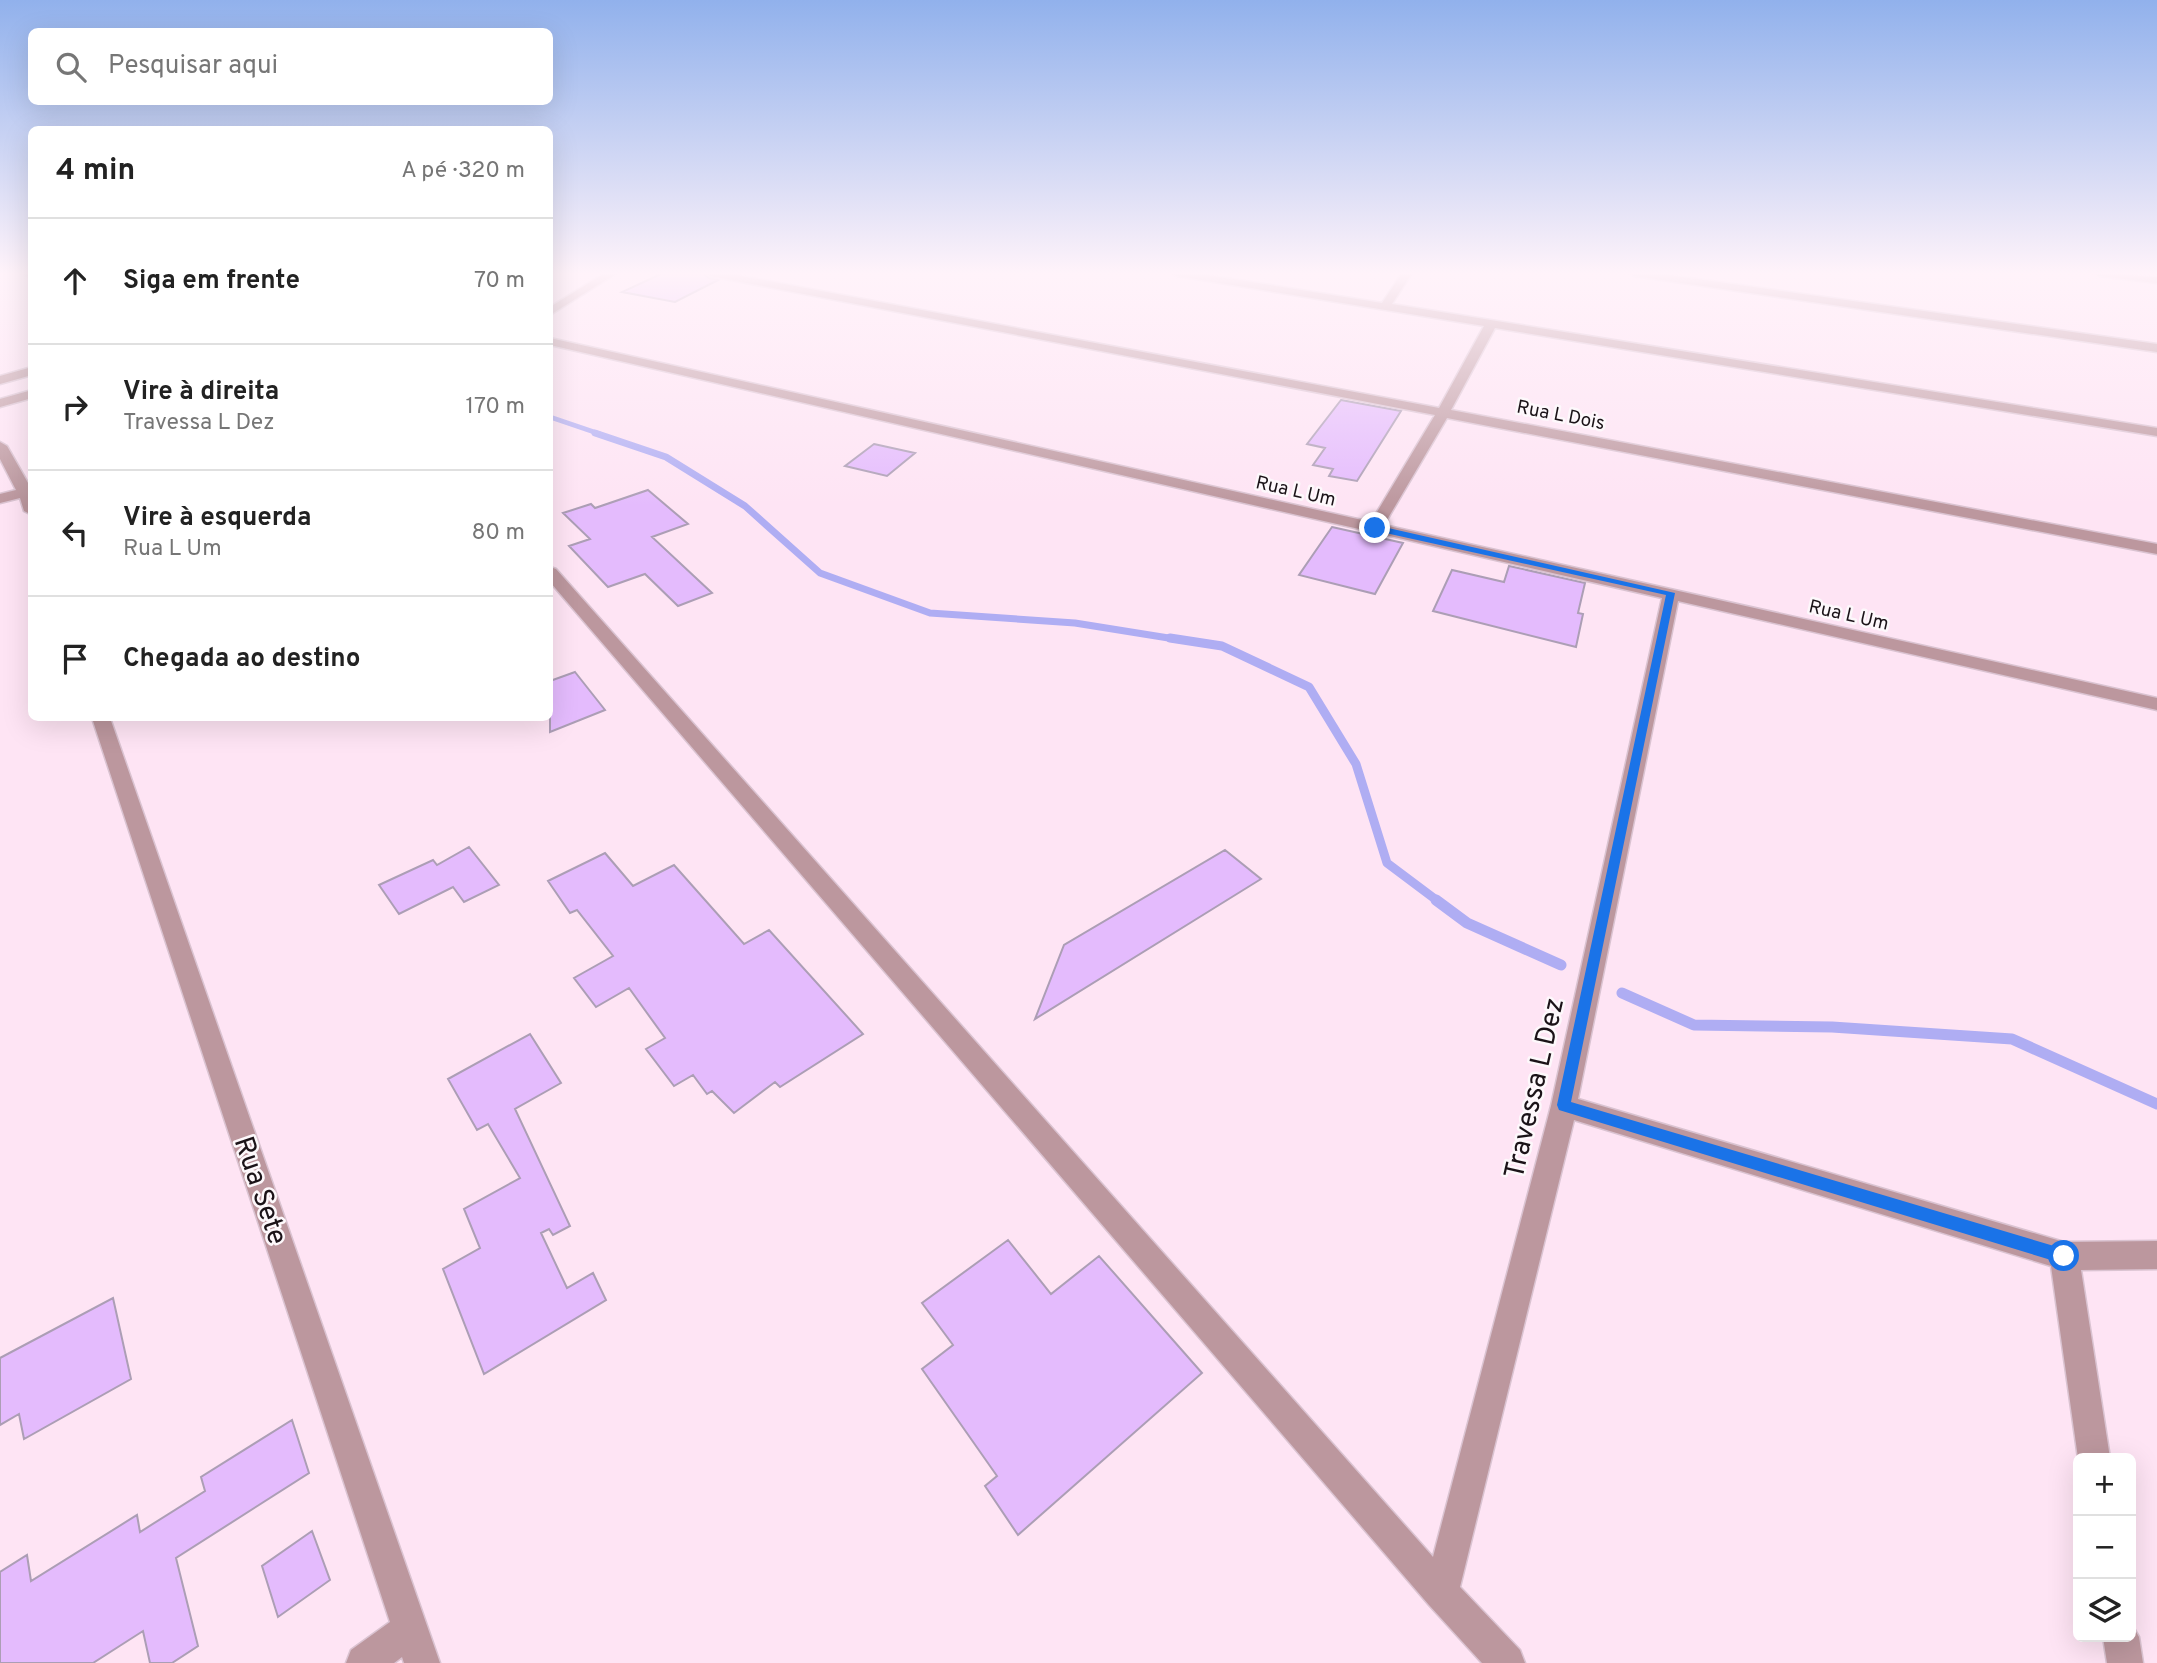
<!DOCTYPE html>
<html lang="pt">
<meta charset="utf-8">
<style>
body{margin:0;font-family:Overpass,sans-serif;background:#f2f2f2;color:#222}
.controls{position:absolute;right:21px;bottom:21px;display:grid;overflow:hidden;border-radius:10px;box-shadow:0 7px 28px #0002}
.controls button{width:63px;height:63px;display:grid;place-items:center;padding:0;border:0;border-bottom:2px solid #e0e0e0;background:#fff;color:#222;font:35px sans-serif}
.stop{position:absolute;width:21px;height:21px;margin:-16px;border:5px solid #1a73e8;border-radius:50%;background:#fff}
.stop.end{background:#1a73e8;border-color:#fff;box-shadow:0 2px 7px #0008}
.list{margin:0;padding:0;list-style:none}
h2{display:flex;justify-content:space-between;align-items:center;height:91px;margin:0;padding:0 28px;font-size:30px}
h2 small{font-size:23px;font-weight:400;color:#767676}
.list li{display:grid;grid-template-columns:46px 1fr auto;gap:21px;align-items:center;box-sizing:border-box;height:126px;padding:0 28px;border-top:2px solid #e0e0e0}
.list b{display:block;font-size:26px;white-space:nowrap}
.list p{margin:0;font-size:23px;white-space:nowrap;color:#767676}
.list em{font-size:23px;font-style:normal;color:#767676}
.icon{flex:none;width:38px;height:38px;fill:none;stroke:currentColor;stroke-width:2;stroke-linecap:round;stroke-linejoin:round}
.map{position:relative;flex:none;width:2157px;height:1663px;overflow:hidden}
.search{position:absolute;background:#fff;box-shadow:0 7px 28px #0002;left:28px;top:28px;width:525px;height:77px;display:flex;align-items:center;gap:18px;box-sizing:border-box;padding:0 24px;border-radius:10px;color:#767676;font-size:26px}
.panel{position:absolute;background:#fff;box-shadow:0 7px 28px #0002;left:28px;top:126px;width:525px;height:595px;border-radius:10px}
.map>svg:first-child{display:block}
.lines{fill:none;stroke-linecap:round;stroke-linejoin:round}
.stream-far3{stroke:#afadf3;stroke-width:5}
.stream-far2{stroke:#afadf3;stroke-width:7}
.stream-far1{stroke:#afadf3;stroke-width:9}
.stream{stroke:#afadf3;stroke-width:11}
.building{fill:#e4bbfd;stroke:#ac9eb5;stroke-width:2}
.minor-casing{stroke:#dac3d1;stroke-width:3}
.minor{fill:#bc979e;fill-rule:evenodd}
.route{fill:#1a73e8}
.labels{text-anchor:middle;stroke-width:5;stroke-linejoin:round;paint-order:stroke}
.far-street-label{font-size:19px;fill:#1b1318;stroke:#fdf8fb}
.near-street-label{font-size:28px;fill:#1b1318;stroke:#fdf8fb}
</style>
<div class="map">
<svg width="2157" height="1663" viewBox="0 0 2157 1663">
<rect width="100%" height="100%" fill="#fee4f4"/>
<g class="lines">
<path class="stream-far3" d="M 550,417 L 600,434"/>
<path class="stream-far2" d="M 595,433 L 666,457 L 745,506 L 820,573 L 930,613 L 1075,623 L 1181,640"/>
<path class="stream-far1" d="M 1170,638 L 1222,646 L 1309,687 L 1356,764 L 1387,863 L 1439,902"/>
<path class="stream" d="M 1436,900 L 1467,923 L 1561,965
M 1622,993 L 1694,1025 L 1832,1027 L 2012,1039 L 2157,1104"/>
</g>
<path class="building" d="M 663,273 L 703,273 L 709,278 L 718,280 L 675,302 L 622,292 Z
M 1341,400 L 1401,411 L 1357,481 L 1329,476 L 1333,469 L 1313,465 L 1325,448 L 1307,444 Z
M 874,444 L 915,453 L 887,476 L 845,466 Z
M 648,490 L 688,524 L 652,537 L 712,593 L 678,606 L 645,574 L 608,587 L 569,546 L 590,539 L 563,513 L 591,504 L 595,508 Z
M 1332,527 L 1403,543 L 1375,594 L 1299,575 Z
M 1509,566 L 1585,583 L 1578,613 L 1583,614 L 1576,647 L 1433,611 L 1452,570 L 1504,582 Z
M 575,672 L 605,710 L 550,732 L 550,681 Z
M 469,847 L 499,885 L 464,902 L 453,887 L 399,914 L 379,885 L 433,860 L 437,865 Z
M 1225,850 L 1261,879 L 1035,1019 L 1064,945 Z
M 605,853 L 633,886 L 674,865 L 744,944 L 769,930 L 863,1034 L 780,1087 L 775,1082 L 734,1113 L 712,1091 L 707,1094 L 693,1075 L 674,1086 L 646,1049 L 665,1038 L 629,988 L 596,1007 L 574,978 L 613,956 L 577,910 L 570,913 L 548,881 Z
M 530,1034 L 561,1083 L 515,1109 L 570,1226 L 553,1235 L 549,1229 L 541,1233 L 567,1288 L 593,1273 L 606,1300 L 484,1374 L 443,1269 L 480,1248 L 464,1209 L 520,1178 L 488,1124 L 477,1130 L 448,1079 Z
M 1008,1240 L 1051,1294 L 1099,1256 L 1202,1373 L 1018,1535 L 985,1486 L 997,1476 L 922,1369 L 953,1345 L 922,1303 Z
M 113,1298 L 131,1379 L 24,1439 L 19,1414 L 0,1425 L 0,1358 Z
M 292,1420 L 309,1473 L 176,1558 L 198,1646 L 172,1663 L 150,1663 L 143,1631 L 93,1663 L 0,1663 L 0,1572 L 27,1555 L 31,1581 L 137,1515 L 140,1532 L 205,1491 L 201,1477 Z
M 312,1531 L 330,1580 L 278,1617 L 262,1566 Z"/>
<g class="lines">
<g class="minor-casing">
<path id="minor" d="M 23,273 L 32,273 L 32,277 L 24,275 Z
M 605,273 L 617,273 L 550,315 L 550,307 Z
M 705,273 L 726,273 L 1439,408 L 1484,326 L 1177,276 L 1172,273 L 1195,273 L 1382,303 L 1402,273 L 1412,273 L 1392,304 L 2157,428 L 2157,436 L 1495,328 L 1451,410 L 2157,544 L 2157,554 L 1447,418 L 1384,525 L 2157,698 L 2157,710 L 1678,601 L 1578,1099 L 2064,1242 L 2157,1241 L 2157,1269 L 2081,1270 L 2110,1458 L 2078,1458 L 2051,1266 L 1574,1120 L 1460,1587 L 1520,1650 L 1525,1663 L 1482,1663 L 1429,1605 L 550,582 L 550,567 L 556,569 L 1433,1557 L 1551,1106 L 1662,598 L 550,345 L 550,338 L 1371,522 L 1435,415 L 710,276 Z
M 1629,273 L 1655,273 L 2157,344 L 2157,352 L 1634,276 Z
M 2094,273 L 2157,277 L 2157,283 L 2099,276 Z
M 32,367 L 32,375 L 0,384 L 0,376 Z
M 32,390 L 32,398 L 0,407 L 0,399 Z
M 0,442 L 7,446 L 32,490 L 32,515 L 24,511 L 20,498 L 0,503 L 0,494 L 16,490 L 0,459 Z
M 92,718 L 110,718 L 440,1663 L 404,1663 L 402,1657 L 394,1663 L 346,1663 L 351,1650 L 390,1622 Z
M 2131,1623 L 2139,1637 L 2143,1663 L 2107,1663 L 2103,1637 L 2131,1637 Z"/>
</g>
<use href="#minor" class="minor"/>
</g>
<linearGradient id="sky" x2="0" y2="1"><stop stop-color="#91b1ec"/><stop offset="0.54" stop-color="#fff3fa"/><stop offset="1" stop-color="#fff3fa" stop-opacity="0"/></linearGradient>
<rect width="2157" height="506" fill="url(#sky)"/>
<path class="route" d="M 1375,525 L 1675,593 L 1571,1102 L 2064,1249 L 2070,1251 L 2072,1256 L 2070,1262 L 2064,1264 L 1559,1110 L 1557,1105 L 1666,595 L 1372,530 Z"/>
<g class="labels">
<g class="far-street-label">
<text transform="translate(1561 414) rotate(11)" y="7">Rua L Dois</text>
<text transform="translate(1296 490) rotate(13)" y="7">Rua L Um</text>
<text transform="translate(1849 614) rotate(13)" y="7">Rua L Um</text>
</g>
<g class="near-street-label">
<text transform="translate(1533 1088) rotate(-77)" y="10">Travessa L Dez</text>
<text transform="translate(262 1190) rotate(71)" y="10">Rua Sete</text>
</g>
</g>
</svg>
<div class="controls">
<button>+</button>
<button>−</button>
<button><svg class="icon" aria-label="layers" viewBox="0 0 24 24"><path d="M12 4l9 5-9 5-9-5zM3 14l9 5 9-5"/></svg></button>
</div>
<div class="stop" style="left:2064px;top:1256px"></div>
<div class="stop end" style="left:1375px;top:528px"></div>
<div class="search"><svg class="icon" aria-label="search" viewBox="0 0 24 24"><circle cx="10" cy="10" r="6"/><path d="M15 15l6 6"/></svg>Pesquisar aqui</div>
<section class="panel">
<h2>4 min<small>A pé · 320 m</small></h2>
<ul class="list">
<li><svg class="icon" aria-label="ahead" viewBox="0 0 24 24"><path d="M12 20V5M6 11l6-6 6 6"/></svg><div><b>Siga em frente</b></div><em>70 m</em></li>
<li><svg class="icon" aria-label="right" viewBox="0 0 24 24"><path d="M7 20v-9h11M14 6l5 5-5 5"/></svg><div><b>Vire à direita</b><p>Travessa L Dez</p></div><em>170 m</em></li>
<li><svg class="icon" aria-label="left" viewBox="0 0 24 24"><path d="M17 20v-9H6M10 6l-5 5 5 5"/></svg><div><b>Vire à esquerda</b><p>Rua L Um</p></div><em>80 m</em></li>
<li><svg class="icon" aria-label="arrive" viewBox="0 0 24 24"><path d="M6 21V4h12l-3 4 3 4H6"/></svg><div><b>Chegada ao destino</b></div></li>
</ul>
</section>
</div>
